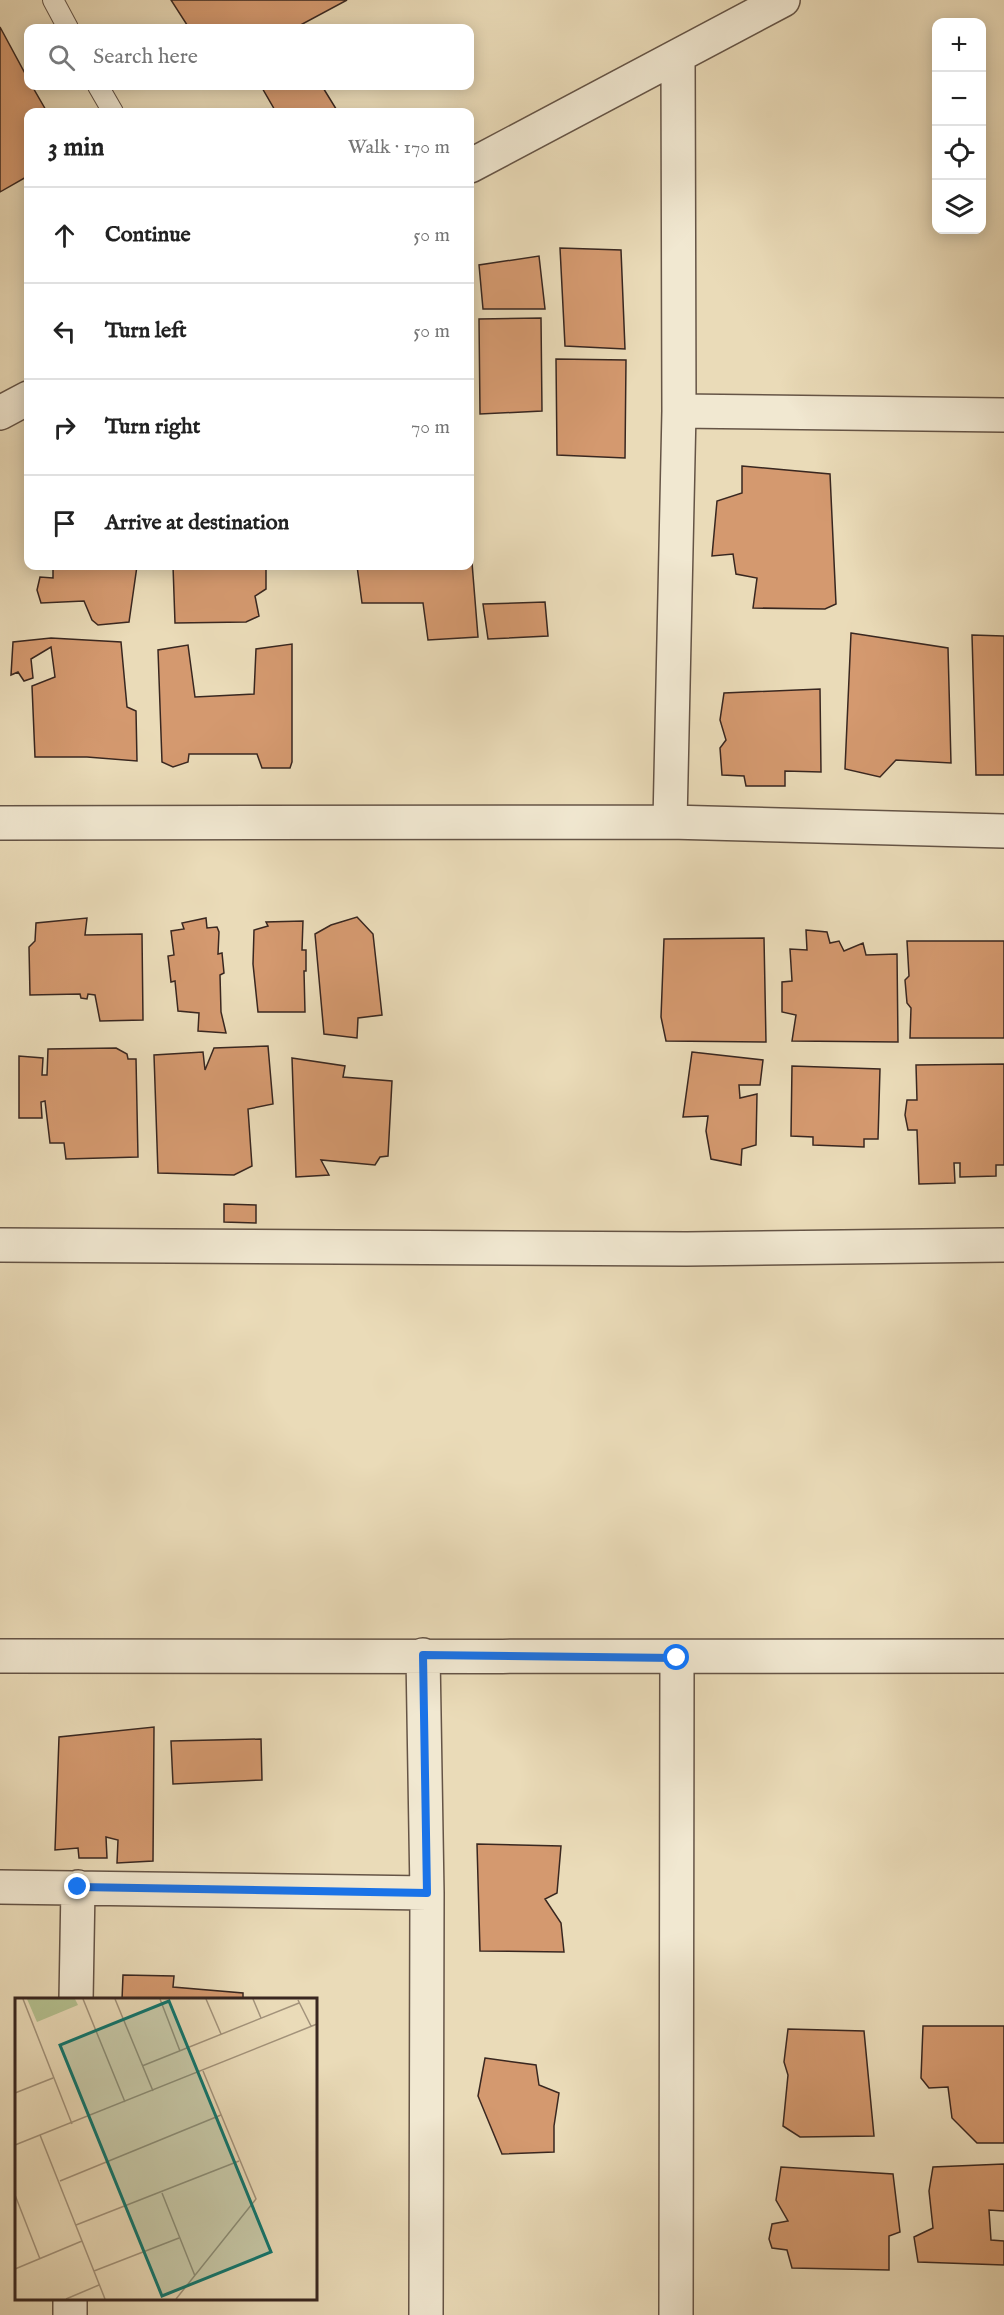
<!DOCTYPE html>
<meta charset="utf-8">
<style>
body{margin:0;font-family:"IM FELL English",serif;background:#f6f6f6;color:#222}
.controls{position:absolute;right:18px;top:18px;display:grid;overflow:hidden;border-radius:12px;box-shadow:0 3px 15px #0003}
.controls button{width:54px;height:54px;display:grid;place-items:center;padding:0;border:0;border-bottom:2px solid #e0e0e0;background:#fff;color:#222;font:30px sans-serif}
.stop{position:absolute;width:18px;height:18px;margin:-14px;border:4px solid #1a73e8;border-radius:50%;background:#fff}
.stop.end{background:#1a73e8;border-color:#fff;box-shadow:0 2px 6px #0008}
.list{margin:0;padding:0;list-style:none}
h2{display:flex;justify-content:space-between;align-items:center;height:78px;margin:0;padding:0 24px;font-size:26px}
h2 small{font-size:20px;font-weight:400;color:#767676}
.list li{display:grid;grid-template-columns:39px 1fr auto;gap:18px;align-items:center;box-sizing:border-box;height:96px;padding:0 24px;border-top:2px solid #e0e0e0}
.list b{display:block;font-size:22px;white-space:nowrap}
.list em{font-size:20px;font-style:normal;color:#767676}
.icon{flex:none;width:33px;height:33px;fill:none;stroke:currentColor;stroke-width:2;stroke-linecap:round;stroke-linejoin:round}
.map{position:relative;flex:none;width:1004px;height:2315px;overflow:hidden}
.search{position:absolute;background:#fff;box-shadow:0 3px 15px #0003;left:24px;top:24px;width:450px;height:66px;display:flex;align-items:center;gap:15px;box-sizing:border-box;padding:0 21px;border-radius:12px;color:#767676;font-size:22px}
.panel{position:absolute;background:#fff;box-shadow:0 3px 15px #0003;left:24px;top:108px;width:450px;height:462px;border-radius:12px}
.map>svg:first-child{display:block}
.building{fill:#d4996f;stroke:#392720;stroke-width:1.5}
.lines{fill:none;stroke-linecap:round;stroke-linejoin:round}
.lane-casing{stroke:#655446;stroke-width:22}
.street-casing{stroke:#655446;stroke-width:36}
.lane{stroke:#f1e8d1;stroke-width:20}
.street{stroke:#f1e8d1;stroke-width:33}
.route{stroke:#1a73e8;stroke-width:8}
.inset-road{fill:none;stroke:#a3937b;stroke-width:1.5}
.view{fill:#0f766e;fill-opacity:0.15;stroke:#0f766e;stroke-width:3}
.inset-edge{fill:none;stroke:#392720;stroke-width:3}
</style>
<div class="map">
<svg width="1004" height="2315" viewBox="0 0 1004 2315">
<rect width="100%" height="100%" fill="#eadbb8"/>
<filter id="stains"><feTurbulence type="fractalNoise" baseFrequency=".00333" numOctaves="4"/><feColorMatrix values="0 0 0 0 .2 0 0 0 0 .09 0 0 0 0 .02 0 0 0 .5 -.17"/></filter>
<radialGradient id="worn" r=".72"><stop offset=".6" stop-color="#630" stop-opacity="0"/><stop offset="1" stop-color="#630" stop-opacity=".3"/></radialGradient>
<path class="building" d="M 171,0 L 347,0 L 295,28 L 189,28 Z
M 0,27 L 28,79 L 28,86 L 32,86 L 47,112 L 28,112 L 28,176 L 0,192 Z
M 261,86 L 322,86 L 338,112 L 276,112 Z
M 560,248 L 621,250 L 625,349 L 565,346 Z
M 539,256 L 545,309 L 483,309 L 479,265 Z
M 541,318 L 542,411 L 480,414 L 479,319 Z
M 556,359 L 626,360 L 625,458 L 557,455 Z
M 742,466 L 830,474 L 836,604 L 825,609 L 753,608 L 757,578 L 736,574 L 733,554 L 712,556 L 717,501 L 742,493 Z
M 470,538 L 478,637 L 428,640 L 423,603 L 362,603 L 357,566 L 470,566 Z
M 53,566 L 137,566 L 129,622 L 98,625 L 92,620 L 84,601 L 41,603 L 37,590 L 40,577 L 53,578 Z
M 173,566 L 266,566 L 266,589 L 255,596 L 259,616 L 246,622 L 175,623 Z
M 545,602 L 548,636 L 488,639 L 483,604 Z
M 851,633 L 948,648 L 951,763 L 896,760 L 880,777 L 845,769 Z
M 972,635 L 1004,636 L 1004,775 L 976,775 Z
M 51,638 L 121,642 L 127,707 L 136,711 L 137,761 L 87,757 L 35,757 L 32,686 L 55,677 L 51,647 L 31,659 L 33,678 L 24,681 L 18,672 L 11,675 L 13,642 Z
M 292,644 L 292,762 L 290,768 L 262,768 L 257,754 L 189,754 L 188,762 L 173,767 L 162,762 L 158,650 L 188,645 L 195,697 L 254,694 L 256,649 Z
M 820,689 L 821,772 L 785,771 L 785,786 L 746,786 L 744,776 L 722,775 L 720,748 L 726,740 L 720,720 L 724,693 Z
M 357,917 L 373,934 L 382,1015 L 358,1018 L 357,1038 L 324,1034 L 315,934 L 331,925 Z
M 87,918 L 85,935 L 142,934 L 143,1020 L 100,1021 L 95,995 L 88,994 L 87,999 L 81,998 L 80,994 L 30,995 L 29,947 L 35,941 L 36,923 Z
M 206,918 L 207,928 L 217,927 L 219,932 L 218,954 L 222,953 L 224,973 L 220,975 L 221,1012 L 226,1033 L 198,1031 L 199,1013 L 178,1011 L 175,981 L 171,982 L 168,956 L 174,955 L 171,931 L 184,929 L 182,923 Z
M 303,921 L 302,950 L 306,950 L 306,971 L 304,971 L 305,1012 L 258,1012 L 253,964 L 254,930 L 268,926 L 266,922 Z
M 806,930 L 827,932 L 830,943 L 839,941 L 844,951 L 863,943 L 866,955 L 897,954 L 898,1042 L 792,1041 L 796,1015 L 782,1012 L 782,982 L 792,981 L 790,949 L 807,950 Z
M 764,938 L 766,1042 L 666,1041 L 661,1017 L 664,939 Z
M 907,941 L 1004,941 L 1004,1038 L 910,1038 L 911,1008 L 907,1003 L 905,980 L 909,976 Z
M 268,1046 L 273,1104 L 248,1109 L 252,1166 L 234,1175 L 158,1173 L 154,1055 L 203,1052 L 205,1070 L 214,1048 Z
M 116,1048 L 127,1054 L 128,1059 L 136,1059 L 138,1157 L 66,1159 L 64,1143 L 50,1143 L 45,1101 L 41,1102 L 42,1118 L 19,1118 L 19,1056 L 43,1058 L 42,1075 L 47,1075 L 48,1049 Z
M 692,1052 L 763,1060 L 760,1085 L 739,1085 L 740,1098 L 757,1094 L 756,1145 L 742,1149 L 741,1165 L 711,1159 L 706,1131 L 708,1116 L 683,1117 Z
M 292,1058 L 345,1066 L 343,1077 L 392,1081 L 388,1156 L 380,1157 L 375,1165 L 321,1160 L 329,1175 L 296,1177 Z
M 1004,1064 L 1004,1165 L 996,1165 L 996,1176 L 960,1177 L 960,1163 L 954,1163 L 955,1183 L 919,1184 L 917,1130 L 908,1130 L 905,1115 L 907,1100 L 917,1100 L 916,1065 Z
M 792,1066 L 880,1069 L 878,1139 L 864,1139 L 864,1147 L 813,1145 L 813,1137 L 791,1136 Z
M 224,1204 L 256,1205 L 256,1223 L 224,1222 Z
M 154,1727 L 153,1861 L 117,1863 L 118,1840 L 106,1837 L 107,1858 L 79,1858 L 78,1848 L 55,1850 L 59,1737 Z
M 261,1739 L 262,1780 L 173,1784 L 171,1741 Z
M 477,1844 L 561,1846 L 557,1893 L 545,1899 L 561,1923 L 564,1952 L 480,1951 Z
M 123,1975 L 174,1976 L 173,1987 L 243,1993 L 243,2000 L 122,2000 Z
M 923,2026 L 1004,2026 L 1004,2143 L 977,2143 L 952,2118 L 948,2087 L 929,2088 L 921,2078 Z
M 788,2029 L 864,2031 L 874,2136 L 800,2137 L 783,2126 L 788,2075 L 784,2062 Z
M 485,2058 L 536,2065 L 539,2085 L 559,2093 L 554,2126 L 554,2152 L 502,2154 L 478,2096 Z
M 1004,2164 L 1004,2211 L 989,2210 L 991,2240 L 1004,2241 L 1004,2265 L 918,2262 L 914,2237 L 933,2228 L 929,2191 L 933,2167 Z
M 781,2167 L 893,2174 L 900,2232 L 889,2236 L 889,2270 L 792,2268 L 787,2250 L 772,2248 L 769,2239 L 772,2224 L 788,2221 L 776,2200 Z"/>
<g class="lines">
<g class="lane-casing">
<path id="lane" d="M 53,0 L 68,28
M 98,86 L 113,112"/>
</g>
<g class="street-casing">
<path id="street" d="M 470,166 L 783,0
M 679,411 L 1004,415
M 0,413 L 28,398
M 670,822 L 679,411 L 678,56
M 0,823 L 670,822 L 1004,831
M 0,1245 L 687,1249 L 1004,1245
M 423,1655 L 427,1893 L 426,2315
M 0,1656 C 335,1655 669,1658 1004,1656
M 0,1887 L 427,1893
M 76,2000 L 78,1887
M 70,2315 L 70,2298
M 676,2315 L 677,1658"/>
</g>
<use href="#lane" class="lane"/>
<use href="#street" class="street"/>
</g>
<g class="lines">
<path class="route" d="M 78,1887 L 427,1893 L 423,1655 L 677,1658"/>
</g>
<g transform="translate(15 1998)">
<rect width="302" height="302" fill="#eadbb8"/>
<path d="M 12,1 L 60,1 L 63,7 L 22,24 Z" fill="#b5c190"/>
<path class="inset-road" d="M 8,1 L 57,126M 68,1 L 110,104M 100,1 L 138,93M 145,1 L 165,53M 191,1 L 206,36M 238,1 L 246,20M 283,2 L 296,28M 127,68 L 284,5M 0,95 L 38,80M 25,137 L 90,301M 0,147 L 302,26M 45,183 L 206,117M 147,195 L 180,278M 0,197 L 25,261M 61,227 L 224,163M 0,271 L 67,243M 79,273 L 164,240M 51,301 L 84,287M 161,301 L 241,201 L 188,73"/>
<path class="view" d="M 154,3 L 256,254 L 147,298 L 45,47 Z"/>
<rect width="302" height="302" class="inset-edge"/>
</g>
<rect width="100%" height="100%" filter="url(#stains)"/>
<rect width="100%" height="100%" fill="url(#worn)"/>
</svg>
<div class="controls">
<button>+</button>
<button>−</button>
<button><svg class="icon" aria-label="locate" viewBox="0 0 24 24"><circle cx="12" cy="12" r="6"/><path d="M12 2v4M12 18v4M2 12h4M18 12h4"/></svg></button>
<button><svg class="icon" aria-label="layers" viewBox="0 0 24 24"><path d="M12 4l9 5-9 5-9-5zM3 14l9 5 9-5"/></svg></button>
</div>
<div class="stop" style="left:677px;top:1658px"></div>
<div class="stop end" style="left:78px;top:1887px"></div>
<div class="search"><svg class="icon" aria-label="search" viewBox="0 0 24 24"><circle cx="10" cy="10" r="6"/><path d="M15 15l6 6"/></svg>Search here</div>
<section class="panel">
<h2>3 min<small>Walk · 170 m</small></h2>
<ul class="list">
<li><svg class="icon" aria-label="ahead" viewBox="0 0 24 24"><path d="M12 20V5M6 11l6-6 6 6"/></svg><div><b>Continue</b></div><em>50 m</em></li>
<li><svg class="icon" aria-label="left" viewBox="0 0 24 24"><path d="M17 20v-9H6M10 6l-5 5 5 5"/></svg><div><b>Turn left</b></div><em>50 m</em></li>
<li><svg class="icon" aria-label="right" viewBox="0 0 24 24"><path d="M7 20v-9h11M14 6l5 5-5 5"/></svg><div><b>Turn right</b></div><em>70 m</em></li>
<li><svg class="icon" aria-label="arrive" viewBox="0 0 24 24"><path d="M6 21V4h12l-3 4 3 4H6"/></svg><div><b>Arrive at destination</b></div></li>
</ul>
</section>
</div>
